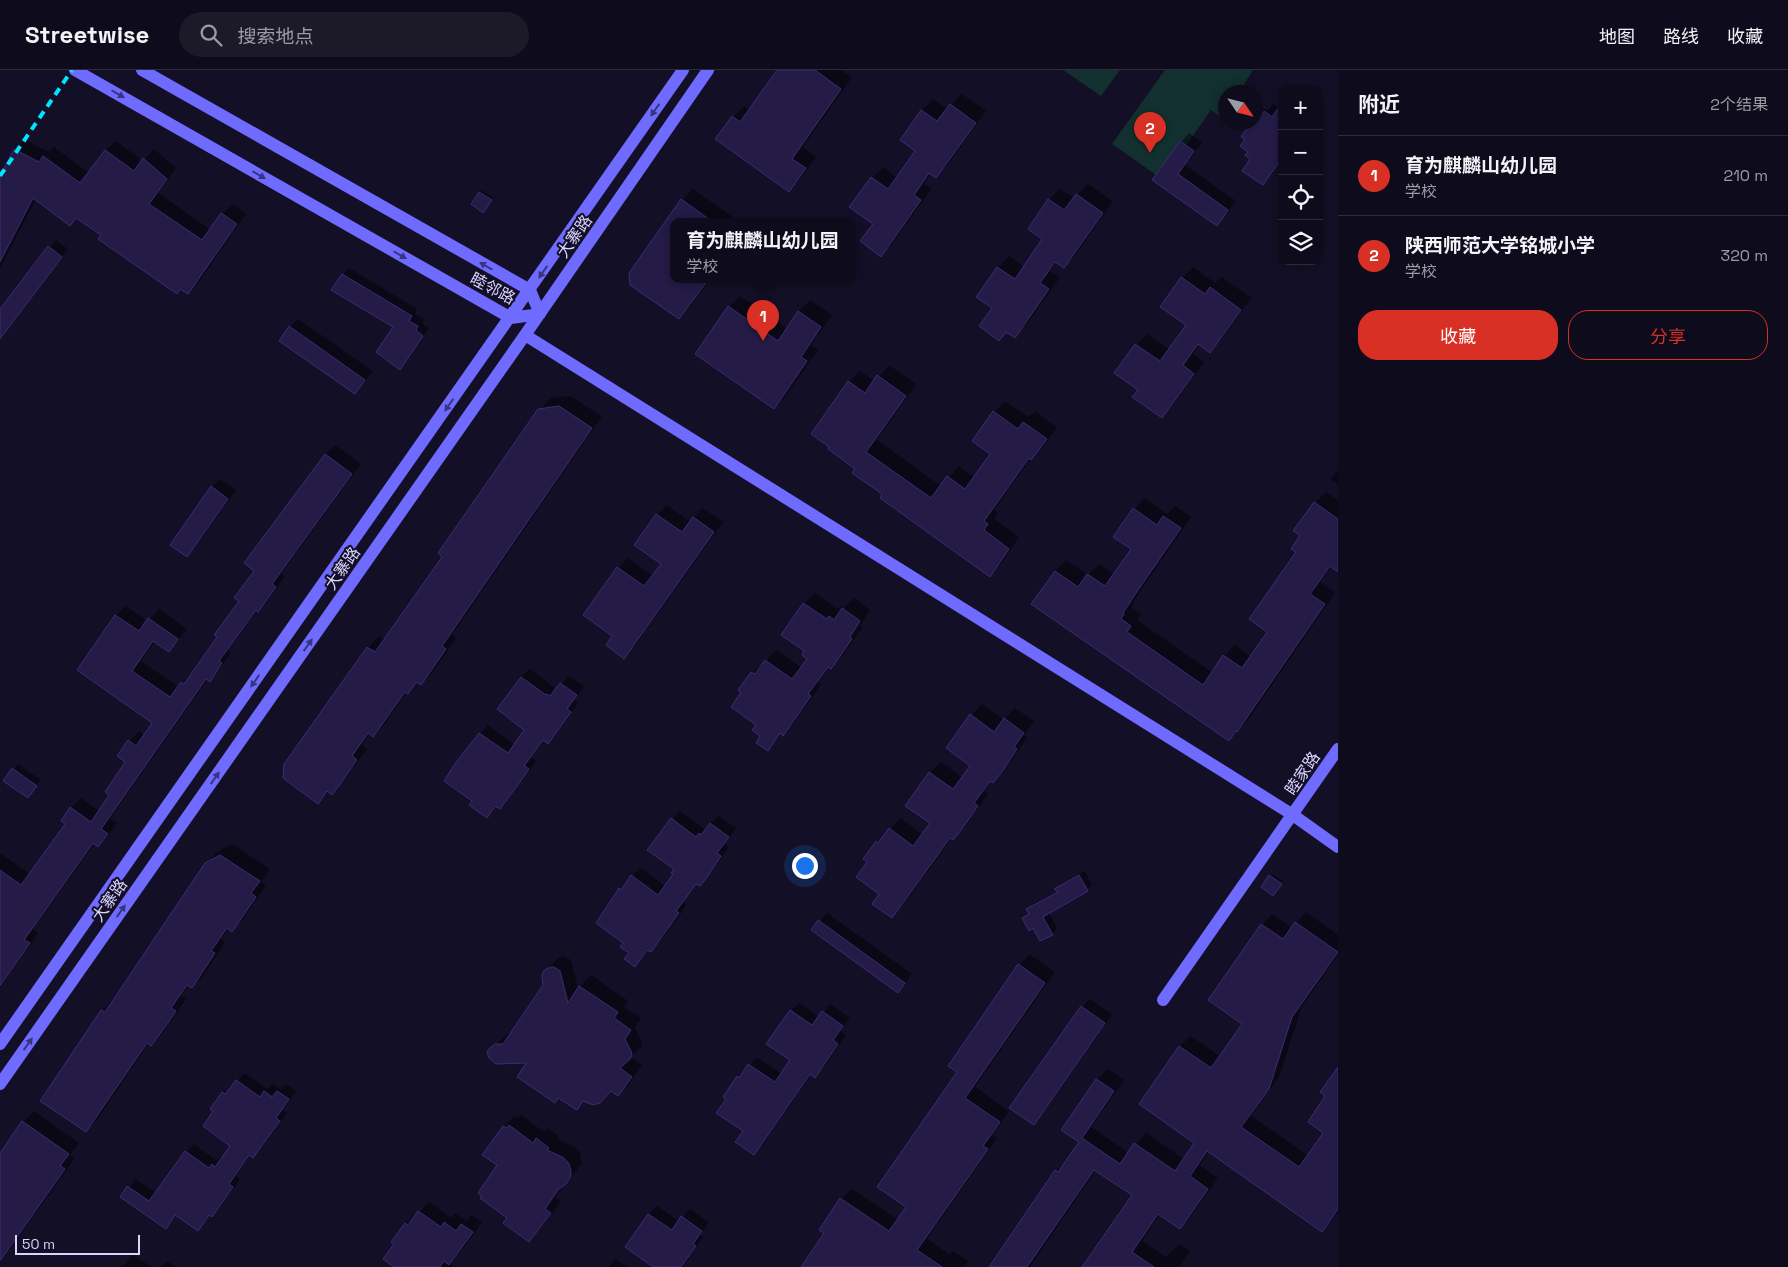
<!DOCTYPE html>
<html lang="zh">
<meta charset="utf-8">
<style>
body{margin:0;font-family:"Space Grotesk","Noto Sans SC",sans-serif;background:#1c1929;color:#f1f3f6}
.controls{position:absolute;right:15px;top:15px;display:grid;overflow:hidden;border-radius:10px;box-shadow:0 2px 8px #0003}
.controls button{width:45px;height:45px;display:grid;place-items:center;padding:0;border:0;border-bottom:1px solid #2e2b3b;background:#0e0b1c;color:#f1f3f6;font:25px sans-serif}
.compass{position:absolute;left:1218px;top:15px;width:45px;height:45px;border-radius:50%;background:#0e0b1c;box-shadow:0 2px 8px #0003;rotate:125deg}
.scale{position:absolute;left:15px;bottom:12px;width:125px;box-sizing:border-box;padding-left:5px;border:2px solid #d9d4ff;border-top:0;font-size:14px;line-height:18px;white-space:nowrap;color:#d9d4ff;-webkit-text-stroke:4px #130f26;paint-order:stroke}
.you{position:absolute;left:804px;top:795px;width:18px;height:18px;margin:-12px;border:4px solid #fff;border-radius:50%;background:#1a73e8;box-shadow:0 0 0 8px #1a73e833}
.badge{display:grid;place-items:center;width:32px;height:32px;border-radius:50%;background:#d93025;color:#fff;font-size:16px;font-weight:700}
.pin{position:absolute;translate:-50% -41px;filter:drop-shadow(0 1px 2px #0008)}
.pin::after{content:'';position:absolute;top:26px;width:18px;height:15px;background:inherit;clip-path:polygon(0 0,100% 0,50% 100%)}
.popup{position:absolute;left:670px;top:148px;width:185px;height:65px;box-sizing:border-box;display:grid;place-content:center;border-radius:10px;background:#0e0b1c;filter:drop-shadow(0 1px 4px #0005);font-size:16px;white-space:nowrap;color:#9b9ba3}
.popup b{font-size:19px;color:#f1f3f6}
.popup::after{content:'';position:absolute;left:50%;top:100%;margin-left:-10px;border:10px solid transparent;border-top-color:#0e0b1c}
.list{margin:0;padding:0;list-style:none}
h2{display:flex;justify-content:space-between;align-items:center;height:65px;margin:0;padding:0 20px;font-size:21px}
h2 small{font-size:16px;font-weight:400;color:#9b9ba3}
.list li{display:grid;grid-template-columns:32px 1fr auto;gap:15px;align-items:center;box-sizing:border-box;height:80px;padding:0 20px;border-top:1px solid #2e2b3b}
.list b{display:block;font-size:19px;white-space:nowrap}
.list p{margin:0;font-size:16px;white-space:nowrap;color:#9b9ba3}
.list em{font-size:16px;font-style:normal;color:#9b9ba3}
.actions{display:flex;gap:10px;padding:15px 20px}
.actions a{flex:1;padding:11px 0;border:1px solid #d93025;border-radius:20px;text-align:center;font-size:18px;color:#d93025}
.actions .main{background:#d93025;color:#fff}
.icon{flex:none;width:28px;height:28px;fill:none;stroke:currentColor;stroke-width:2;stroke-linecap:round;stroke-linejoin:round}
.map{position:relative;flex:none;width:1338px;height:1197px;overflow:hidden}
header{display:flex;align-items:center;gap:30px;box-sizing:border-box;height:70px;padding:0 25px;background:#0e0b1c;border-bottom:1px solid #2e2b3b}
header strong{font-size:24px}
nav{display:flex;gap:28px;margin-inline-start:auto;font-size:18px}
.search{width:350px;height:45px;background:#1c1929;display:flex;align-items:center;gap:12px;box-sizing:border-box;padding:0 18px;border-radius:28px;color:#9b9ba3;font-size:19px}
main{display:flex}
aside{flex:1;background:#0e0b1c}
.map>svg:first-child{display:block}
.green{fill:#12302f}
.shadow{fill:#0007}
.building{fill:#241b47;stroke:#3b2d73}
.lines{fill:none;stroke-linecap:round;stroke-linejoin:round}
.secondary{stroke:#6f6bff;stroke-width:12}
.rail{stroke:#00e5ff;stroke-width:4;stroke-dasharray:8 6;stroke-linecap:butt}
.oneway{fill:#38347d}
.labels{text-anchor:middle;stroke-width:4;stroke-linejoin:round;paint-order:stroke}
.street-label{font-size:16px;fill:#d9d4ff;stroke:#130f26}
</style>
<header>
<strong>Streetwise</strong>
<div class="search"><svg class="icon" aria-label="search" viewBox="0 0 24 24"><circle cx="10" cy="10" r="6"/><path d="M15 15l6 6"/></svg>搜索地点</div>
<nav><a>地图</a><a>路线</a><a>收藏</a></nav>
</header>
<main>
<div class="map">
<svg width="1338" height="1197" viewBox="0 0 1338 1197">
<rect width="100%" height="100%" fill="#130f26"/>
<path class="green" d="M 1063,0 L 1120,0 L 1101,26 Z
M 1165,0 L 1253,0 L 1239,22 L 1226,22 L 1225,42 L 1222,48 L 1211,40 L 1162,109 L 1112,74 Z"/>
<path class="shadow" d="M 778,0 L 841,0 L 852,7 L 803,77 L 816,87 L 800,109 L 789,120 L 717,69 L 733,47 L 744,36 L 750,40 Z
M 962,24 L 986,41 L 947,96 L 936,107 L 931,103 L 924,113 L 931,119 L 892,174 L 881,185 L 874,154 L 872,108 L 883,97 L 898,108 L 917,81 L 902,70 L 922,40 L 933,29 L 947,39 Z
M 1273,34 L 1281,39 L 1282,38 L 1282,90 L 1271,105 L 1263,114 L 1249,82 L 1256,48 L 1264,39 L 1267,41 Z
M 1189,63 L 1202,72 L 1185,95 L 1236,131 L 1217,154 L 1154,110 L 1181,72 Z
M 25,70 L 49,82 L 54,77 L 89,103 L 106,80 L 116,71 L 143,91 L 154,79 L 176,98 L 158,123 L 211,160 L 222,144 L 232,134 L 246,144 L 198,213 L 188,223 L 181,218 L 177,222 L 78,147 L 70,154 L 36,129 L 0,198 L 0,109 L 15,80 Z
M 1088,114 L 1113,131 L 1075,186 L 1064,197 L 1057,192 L 1050,201 L 1060,207 L 1026,255 L 1015,266 L 1008,261 L 999,269 L 993,237 L 978,226 L 998,197 L 1009,186 L 1024,197 L 1044,169 L 1049,130 L 1060,119 L 1074,128 Z
M 693,119 L 740,152 L 674,152 L 674,210 L 709,210 L 690,237 L 679,248 L 631,214 L 682,130 Z
M 482,120 L 493,128 L 485,139 L 472,134 Z
M 56,170 L 68,179 L 0,270 L 0,241 Z
M 1193,197 L 1215,213 L 1222,207 L 1251,228 L 1221,270 L 1210,281 L 1200,274 L 1193,284 L 1204,292 L 1173,335 L 1162,346 L 1140,319 L 1116,302 L 1136,275 L 1147,264 L 1170,280 L 1188,255 L 1182,208 Z
M 349,198 L 417,239 L 415,244 L 424,249 L 422,253 L 429,258 L 407,291 L 400,298 L 394,257 L 343,204 Z
M 740,226 L 788,259 L 799,241 L 810,230 L 832,245 L 811,275 L 818,280 L 785,327 L 774,338 L 697,284 L 729,237 Z
M 298,249 L 373,301 L 355,323 L 290,257 Z
M 889,295 L 916,314 L 877,370 L 941,416 L 959,396 L 975,408 L 992,383 L 994,342 L 1005,331 L 1029,347 L 1035,341 L 1057,357 L 1042,378 L 1031,388 L 994,440 L 998,443 L 994,449 L 1019,467 L 1001,494 L 990,505 L 884,424 L 857,398 L 813,364 L 849,312 L 860,301 L 875,311 Z
M 570,326 L 602,346 L 452,565 L 456,568 L 432,603 L 421,614 L 418,612 L 407,622 L 384,655 L 373,666 L 370,663 L 362,675 L 367,679 L 352,700 L 332,723 L 329,721 L 318,732 L 285,695 L 368,578 L 379,566 L 385,570 L 444,486 L 539,340 L 551,328 Z
M 335,375 L 361,394 L 281,504 L 285,506 L 268,530 L 257,540 L 228,580 L 231,583 L 219,600 L 209,610 L 208,609 L 110,749 L 117,753 L 108,766 L 98,776 L 95,773 L 33,859 L 38,863 L 0,918 L 0,783 L 30,804 L 66,753 L 71,738 L 81,728 L 99,741 L 111,725 L 127,691 L 129,671 L 139,661 L 145,666 L 154,653 L 78,600 L 116,546 L 125,536 L 148,551 L 159,539 L 187,559 L 169,580 L 155,571 L 141,591 L 179,617 L 192,603 L 241,531 L 256,500 L 246,493 L 326,384 Z
M 1338,400 L 1338,414 L 1331,409 Z
M 220,409 L 236,420 L 195,477 L 187,485 L 212,417 Z
M 1326,422 L 1338,430 L 1338,499 L 1332,496 L 1320,512 L 1335,523 L 1248,650 L 1229,670 L 1033,534 L 1055,501 L 1066,490 L 1088,505 L 1099,494 L 1115,505 L 1133,479 L 1134,439 L 1145,428 L 1167,444 L 1175,436 L 1191,447 L 1133,532 L 1134,533 L 1131,537 L 1141,544 L 1137,550 L 1213,603 L 1224,586 L 1235,575 L 1251,587 L 1269,561 L 1298,482 L 1301,465 L 1295,461 L 1315,433 Z
M 667,435 L 690,452 L 703,438 L 723,452 L 634,577 L 624,587 L 614,566 L 585,545 L 618,498 L 628,488 L 653,506 L 662,493 L 657,445 Z
M 815,523 L 838,539 L 841,536 L 844,538 L 854,528 L 870,540 L 860,555 L 863,557 L 842,586 L 831,597 L 830,596 L 818,612 L 821,614 L 794,653 L 783,664 L 782,663 L 767,680 L 758,654 L 743,622 L 740,620 L 752,603 L 777,580 L 802,598 L 809,588 L 806,581 L 804,534 Z
M 530,599 L 555,618 L 558,618 L 569,606 L 584,616 L 574,630 L 578,633 L 556,664 L 548,672 L 544,670 L 531,687 L 536,691 L 508,730 L 499,738 L 497,736 L 487,746 L 474,730 L 480,664 L 488,655 L 515,675 L 525,660 L 521,607 Z
M 982,634 L 1004,650 L 1015,638 L 1034,651 L 1024,665 L 1027,668 L 1004,701 L 993,712 L 991,711 L 984,721 L 988,724 L 964,758 L 953,769 L 952,768 L 903,835 L 892,846 L 881,823 L 869,792 L 877,772 L 901,748 L 923,765 L 931,753 L 930,703 L 941,692 L 963,708 L 972,695 L 971,645 Z
M 18,694 L 41,710 L 28,727 L 13,699 Z
M 680,741 L 704,759 L 719,746 L 736,758 L 725,774 L 729,777 L 708,807 L 700,815 L 697,813 L 683,832 L 687,835 L 659,873 L 651,881 L 649,879 L 635,895 L 625,872 L 620,819 L 640,798 L 665,816 L 675,804 L 676,799 L 672,749 Z
M 232,774 L 270,799 L 261,812 L 266,815 L 243,849 L 232,860 L 229,858 L 221,869 L 225,872 L 203,906 L 191,917 L 189,915 L 181,926 L 186,929 L 162,964 L 151,975 L 149,973 L 97,1050 L 86,1061 L 42,1030 L 102,941 L 113,929 L 206,794 L 217,782 Z
M 1085,801 L 1092,815 L 1087,820 L 1049,843 L 1057,858 L 1052,864 L 1034,857 L 1023,848 L 1029,842 L 1028,839 L 1033,834 L 1058,821 L 1056,819 L 1061,814 Z
M 1272,804 L 1283,811 L 1275,822 L 1270,806 Z
M 1306,842 L 1338,865 L 1338,885 L 1302,936 L 1279,1007 L 1251,1046 L 1309,1086 L 1325,1062 L 1327,1026 L 1338,1002 L 1338,1141 L 1332,1150 L 1322,1160 L 1209,1081 L 1200,1095 L 1218,1108 L 1190,1147 L 1180,1158 L 1160,1144 L 1142,1171 L 1166,1187 L 1179,1174 L 1190,1181 L 1179,1197 L 1083,1197 L 1133,1125 L 1096,1100 L 1030,1197 L 990,1197 L 1056,1101 L 1067,1090 L 1080,1071 L 1097,1010 L 1108,999 L 1124,1010 L 1091,1057 L 1129,1083 L 1146,1063 L 1184,1089 L 1196,1072 L 1141,1033 L 1180,976 L 1191,966 L 1221,987 L 1244,954 L 1210,930 L 1262,855 L 1272,844 L 1292,858 Z
M 827,843 L 912,904 L 898,922 L 812,860 Z
M 1030,885 L 1055,902 L 975,1017 L 1009,1041 L 992,1065 L 997,1068 L 927,1169 L 949,1184 L 953,1181 L 968,1191 L 963,1197 L 807,1197 L 841,1129 L 852,1119 L 897,1149 L 907,1137 L 959,1002 L 1019,895 Z
M 563,886 L 571,890 L 578,919 L 591,905 L 628,931 L 624,937 L 641,948 L 635,957 L 642,973 L 641,977 L 630,987 L 642,995 L 629,1014 L 618,1025 L 611,1020 L 584,1030 L 576,1038 L 559,1027 L 555,1031 L 529,992 L 491,979 L 507,964 L 511,963 L 545,915 L 547,899 L 558,888 Z
M 1090,929 L 1112,944 L 1042,1045 L 1033,1053 L 1082,937 Z
M 799,933 L 819,947 L 831,934 L 850,948 L 840,961 L 846,965 L 823,998 L 814,1006 L 811,1004 L 762,1075 L 754,1083 L 744,1061 L 728,1029 L 725,1027 L 738,1007 L 757,987 L 782,1004 L 792,990 L 790,941 Z
M 244,1003 L 267,1019 L 273,1014 L 280,1019 L 286,1014 L 296,1021 L 282,1040 L 287,1043 L 261,1079 L 253,1086 L 250,1085 L 236,1106 L 240,1109 L 220,1137 L 212,1145 L 210,1144 L 197,1159 L 177,1144 L 166,1157 L 121,1127 L 136,1109 L 157,1123 L 186,1082 L 194,1074 L 217,1091 L 220,1087 L 223,1089 L 232,1076 L 215,1041 L 223,1023 L 231,1015 L 233,1016 Z
M 34,1041 L 79,1073 L 70,1085 L 75,1088 L 0,1193 L 0,1085 L 23,1052 Z
M 521,1045 L 544,1062 L 548,1058 L 559,1066 L 557,1069 L 575,1077 L 580,1082 L 582,1094 L 555,1127 L 561,1131 L 540,1159 L 529,1170 L 509,1147 L 499,1095 L 484,1084 L 504,1057 L 515,1046 L 518,1048 Z
M 429,1132 L 451,1148 L 455,1143 L 466,1151 L 472,1145 L 482,1152 L 451,1195 L 454,1197 L 396,1197 L 396,1174 L 406,1153 L 415,1144 L 417,1145 Z
M 657,1136 L 679,1151 L 690,1139 L 709,1152 L 700,1165 L 703,1167 L 683,1197 L 649,1197 L 651,1194 L 627,1177 L 649,1144 Z
M 133,1184 L 151,1197 L 119,1197 L 121,1196 L 122,1197 Z
M 616,1189 L 627,1197 L 608,1197 Z
M 167,1191 L 176,1197 L 161,1197 Z"/>
<path class="building" d="M 777,0 L 815,0 L 841,19 L 792,89 L 806,98 L 789,122 L 715,69 L 732,46 L 740,52 Z
M 1282,33 L 1282,88 L 1263,115 L 1242,101 L 1250,89 L 1245,85 L 1248,82 L 1240,76 L 1245,69 L 1241,67 L 1251,52 L 1256,52 L 1256,46 L 1259,49 L 1264,41 L 1272,47 Z
M 950,34 L 976,53 L 936,108 L 929,103 L 914,125 L 921,130 L 881,187 L 860,171 L 873,154 L 849,137 L 871,107 L 888,119 L 915,81 L 900,70 L 921,40 L 937,51 Z
M 1180,71 L 1194,81 L 1178,104 L 1228,140 L 1217,156 L 1152,110 Z
M 14,79 L 39,92 L 43,86 L 80,113 L 105,80 L 134,101 L 143,88 L 167,109 L 149,134 L 202,170 L 221,143 L 237,154 L 188,224 L 180,219 L 177,224 L 98,169 L 101,165 L 76,148 L 70,156 L 33,128 L 0,192 L 0,106 Z
M 479,122 L 492,130 L 483,143 L 471,134 Z
M 1076,124 L 1103,143 L 1064,198 L 1055,192 L 1040,213 L 1049,219 L 1015,268 L 1006,262 L 999,271 L 979,256 L 992,238 L 976,227 L 997,197 L 1015,209 L 1042,169 L 1028,159 L 1048,129 L 1064,140 Z
M 681,129 L 713,152 L 674,152 L 674,210 L 708,210 L 679,249 L 630,215 L 629,203 Z
M 48,176 L 62,187 L 0,269 L 0,239 Z
M 342,204 L 412,246 L 409,251 L 418,256 L 416,260 L 423,266 L 400,300 L 376,282 L 393,257 L 331,220 Z
M 1181,207 L 1205,224 L 1210,217 L 1241,240 L 1210,283 L 1198,274 L 1183,295 L 1194,304 L 1162,348 L 1132,327 L 1138,320 L 1114,303 L 1135,274 L 1160,291 L 1186,255 L 1160,237 Z
M 728,236 L 778,271 L 798,241 L 821,257 L 801,287 L 807,291 L 774,339 L 695,284 Z
M 289,256 L 365,310 L 355,324 L 279,271 Z
M 877,305 L 906,326 L 866,382 L 931,428 L 947,406 L 965,419 L 990,384 L 972,371 L 993,341 L 1018,359 L 1023,352 L 1047,369 L 1031,390 L 1029,388 L 984,451 L 988,454 L 984,460 L 1009,479 L 990,507 L 880,428 L 882,424 L 852,403 L 855,399 L 828,379 L 829,377 L 811,364 L 848,311 L 865,323 Z
M 559,336 L 592,358 L 442,576 L 446,579 L 421,615 L 416,612 L 408,624 L 405,622 L 373,667 L 368,663 L 352,686 L 357,690 L 341,713 L 332,725 L 327,721 L 318,734 L 283,708 L 284,694 L 367,577 L 375,582 L 442,487 L 438,483 L 538,339 Z
M 325,384 L 352,404 L 272,514 L 276,517 L 258,542 L 256,540 L 219,591 L 222,593 L 210,612 L 206,609 L 101,759 L 108,764 L 98,777 L 93,773 L 24,870 L 30,873 L 0,916 L 0,800 L 21,815 L 65,754 L 61,751 L 70,737 L 91,752 L 109,725 L 105,722 L 125,692 L 117,686 L 128,670 L 136,676 L 152,653 L 77,600 L 115,545 L 139,561 L 148,548 L 178,569 L 169,582 L 153,571 L 132,601 L 170,627 L 181,612 L 184,614 L 217,567 L 214,565 L 239,531 L 234,528 L 254,501 L 244,493 Z
M 211,416 L 228,429 L 187,487 L 170,475 Z
M 1314,432 L 1338,449 L 1338,502 L 1330,496 L 1310,524 L 1325,534 L 1237,662 L 1236,661 L 1229,671 L 1031,534 L 1055,501 L 1078,517 L 1087,504 L 1105,516 L 1131,479 L 1113,467 L 1133,438 L 1157,455 L 1163,446 L 1181,458 L 1136,523 L 1123,543 L 1124,544 L 1121,549 L 1131,556 L 1127,562 L 1203,615 L 1223,585 L 1242,598 L 1267,562 L 1249,549 L 1296,482 L 1291,479 L 1300,465 L 1293,461 Z
M 656,444 L 682,462 L 693,447 L 714,462 L 624,589 L 606,575 L 612,566 L 583,545 L 617,497 L 644,516 L 661,494 L 634,475 Z
M 803,533 L 827,549 L 829,546 L 834,550 L 842,538 L 860,551 L 850,567 L 852,569 L 831,599 L 828,597 L 808,624 L 811,626 L 783,666 L 780,663 L 768,681 L 756,673 L 760,666 L 752,660 L 756,655 L 731,637 L 741,622 L 738,620 L 751,602 L 755,604 L 765,590 L 792,609 L 807,589 L 802,585 L 804,581 L 781,565 Z
M 521,607 L 546,625 L 547,624 L 550,626 L 560,613 L 577,625 L 567,639 L 571,642 L 548,674 L 543,670 L 524,696 L 529,699 L 518,715 L 500,739 L 495,736 L 487,748 L 469,735 L 472,731 L 444,711 L 454,695 L 479,663 L 508,683 L 524,660 L 497,639 Z
M 970,644 L 994,662 L 1004,648 L 1024,663 L 1014,677 L 1017,679 L 1002,702 L 993,713 L 990,711 L 974,733 L 978,736 L 962,759 L 953,770 L 950,768 L 892,848 L 872,834 L 879,824 L 856,807 L 867,792 L 863,789 L 876,771 L 878,773 L 889,758 L 913,776 L 930,753 L 905,736 L 929,702 L 953,719 L 970,696 L 946,678 Z
M 12,698 L 37,716 L 28,728 L 3,711 Z
M 671,748 L 696,767 L 699,763 L 701,765 L 710,753 L 729,767 L 717,783 L 721,786 L 708,806 L 700,816 L 696,814 L 676,841 L 679,843 L 669,857 L 651,882 L 647,880 L 635,897 L 624,889 L 629,883 L 620,877 L 623,873 L 596,853 L 619,818 L 621,820 L 631,805 L 658,825 L 673,804 L 671,803 L 674,799 L 647,780 Z
M 220,785 L 260,811 L 251,823 L 256,827 L 232,862 L 227,858 L 211,881 L 215,883 L 192,918 L 187,915 L 171,938 L 176,941 L 168,953 L 151,976 L 147,973 L 86,1062 L 40,1031 L 101,940 L 105,942 L 205,793 Z
M 1079,805 L 1088,821 L 1043,847 L 1053,865 L 1040,871 L 1033,858 L 1029,861 L 1022,848 L 1029,844 L 1026,839 L 1058,822 L 1054,819 Z
M 1269,805 L 1282,814 L 1273,826 L 1261,817 Z
M 818,850 L 905,913 L 898,923 L 811,860 Z
M 1295,852 L 1338,882 L 1292,947 L 1269,1019 L 1241,1057 L 1299,1097 L 1323,1063 L 1308,1052 L 1325,1026 L 1320,1022 L 1338,997 L 1338,1139 L 1322,1162 L 1207,1081 L 1190,1106 L 1208,1119 L 1180,1159 L 1158,1144 L 1132,1182 L 1154,1197 L 1082,1197 L 1132,1125 L 1094,1100 L 1027,1197 L 989,1197 L 1055,1100 L 1058,1102 L 1079,1072 L 1061,1060 L 1096,1009 L 1114,1021 L 1082,1068 L 1120,1094 L 1134,1073 L 1175,1101 L 1194,1073 L 1139,1034 L 1179,976 L 1211,998 L 1242,954 L 1208,930 L 1261,854 L 1283,869 Z
M 1018,894 L 1045,913 L 965,1028 L 1000,1052 L 983,1076 L 988,1079 L 917,1180 L 942,1197 L 801,1197 L 824,1163 L 819,1160 L 840,1128 L 889,1161 L 906,1137 L 877,1117 L 957,1002 L 948,996 Z
M 551,897 L 554,897 L 560,901 L 568,933 L 579,916 L 618,942 L 614,948 L 631,960 L 625,969 L 631,981 L 632,985 L 630,989 L 620,998 L 632,1007 L 618,1026 L 611,1021 L 600,1033 L 593,1035 L 583,1031 L 577,1040 L 558,1028 L 555,1033 L 517,1007 L 526,993 L 496,994 L 489,988 L 487,982 L 490,978 L 495,974 L 503,974 L 543,915 L 542,906 L 543,902 L 546,899 Z
M 1081,936 L 1105,953 L 1034,1055 L 1009,1038 Z
M 790,940 L 812,955 L 822,941 L 843,956 L 833,970 L 838,974 L 815,1008 L 810,1004 L 754,1085 L 735,1072 L 743,1061 L 716,1043 L 726,1029 L 723,1027 L 737,1006 L 739,1008 L 748,994 L 775,1012 L 790,990 L 766,974 Z
M 236,1010 L 260,1027 L 264,1021 L 272,1027 L 277,1021 L 289,1029 L 276,1048 L 280,1051 L 253,1088 L 249,1085 L 229,1114 L 233,1117 L 212,1147 L 209,1145 L 198,1161 L 175,1145 L 166,1159 L 120,1127 L 127,1116 L 149,1131 L 185,1081 L 209,1098 L 212,1094 L 215,1097 L 230,1076 L 203,1056 L 213,1041 L 210,1039 L 222,1022 L 225,1024 Z
M 22,1051 L 69,1084 L 60,1096 L 65,1099 L 0,1191 L 0,1083 Z
M 509,1055 L 533,1073 L 536,1068 L 549,1078 L 547,1080 L 564,1088 L 569,1094 L 571,1101 L 571,1106 L 566,1114 L 558,1120 L 545,1139 L 551,1143 L 529,1172 L 503,1153 L 507,1148 L 480,1128 L 482,1126 L 478,1123 L 497,1095 L 482,1085 L 503,1056 L 507,1058 Z
M 418,1141 L 441,1157 L 444,1152 L 456,1161 L 461,1154 L 473,1162 L 449,1195 L 444,1191 L 440,1197 L 394,1197 L 383,1189 L 394,1174 L 391,1172 L 405,1153 L 408,1155 Z
M 648,1144 L 672,1160 L 681,1146 L 702,1161 L 693,1174 L 696,1176 L 681,1197 L 653,1197 L 625,1177 Z"/>
<g class="lines">
<path class="secondary" d="M 75,0 L 511,248 L 540,244 L 530,220 L 142,0
M 525,265 L 1293,745 L 1338,777
M 1163,930 L 1338,679
M 0,974 L 683,0
M 0,1014 L 525,265 L 708,0"/>
<path class="rail" d="M 0,106 L 72,0"/>
</g>
<defs><path id="oneway-solid" d="M-6-.8H1V-3.2L6.5 0L1 3.2V.8H-6Z" transform="scale(1.25)"/></defs>
<g class="oneway">
<use href="#oneway-solid" transform="translate(118 24) rotate(30)"/>
<use href="#oneway-solid" transform="translate(655 40) rotate(125)"/>
<use href="#oneway-solid" transform="translate(259 105) rotate(30)"/>
<use href="#oneway-solid" transform="translate(400 185) rotate(30)"/>
<use href="#oneway-solid" transform="translate(486 196) rotate(-150)"/>
<use href="#oneway-solid" transform="translate(543 202) rotate(125)"/>
<use href="#oneway-solid" transform="translate(449 335) rotate(125)"/>
<use href="#oneway-solid" transform="translate(308 575) rotate(-55)"/>
<use href="#oneway-solid" transform="translate(255 611) rotate(125)"/>
<use href="#oneway-solid" transform="translate(215 708) rotate(-55)"/>
<use href="#oneway-solid" transform="translate(121 841) rotate(-55)"/>
<use href="#oneway-solid" transform="translate(28 974) rotate(-55)"/>
</g>
<g class="labels">
<g class="street-label">
<text transform="translate(574 166) rotate(-55)" y="6">大寨路</text>
<text transform="translate(493 218) rotate(28)" y="6">睦邻路</text>
<text transform="translate(342 498) rotate(-55)" y="6">大寨路</text>
<text transform="translate(1302 703) rotate(-56)" y="6">睦家路</text>
<text transform="translate(109 830) rotate(-55)" y="6">大寨路</text>
</g>
</g>
</svg>
<div class="controls">
<button>+</button>
<button>−</button>
<button><svg class="icon" aria-label="locate" viewBox="0 0 24 24"><circle cx="12" cy="12" r="6"/><path d="M12 2v4M12 18v4M2 12h4M18 12h4"/></svg></button>
<button><svg class="icon" aria-label="layers" viewBox="0 0 24 24"><path d="M12 4l9 5-9 5-9-5zM3 14l9 5 9-5"/></svg></button>
</div>
<svg class="compass" viewBox="-18 -18 36 36"><path d="M0-13l5 13h-10z" fill="#e53935"/><path d="M0 13l5-13h-10z" fill="#9b9ba3"/></svg>
<div class="scale">50 m</div>
<div class="you"></div>
<div class="pin badge" style="left:763px;top:271px">1</div>
<div class="popup"><b>育为麒麟山幼儿园</b>学校</div>
<div class="pin badge" style="left:1150px;top:83px">2</div>
</div>
<aside>
<h2>附近<small>2个结果</small></h2>
<ul class="list">
<li><span class="badge">1</span><div><b>育为麒麟山幼儿园</b><p>学校</p></div><em>210 m</em></li>
<li><span class="badge">2</span><div><b>陕西师范大学铭城小学</b><p>学校</p></div><em>320 m</em></li>
</ul>
<div class="actions"><a class="main">收藏</a><a>分享</a></div>
</aside>
</main>
